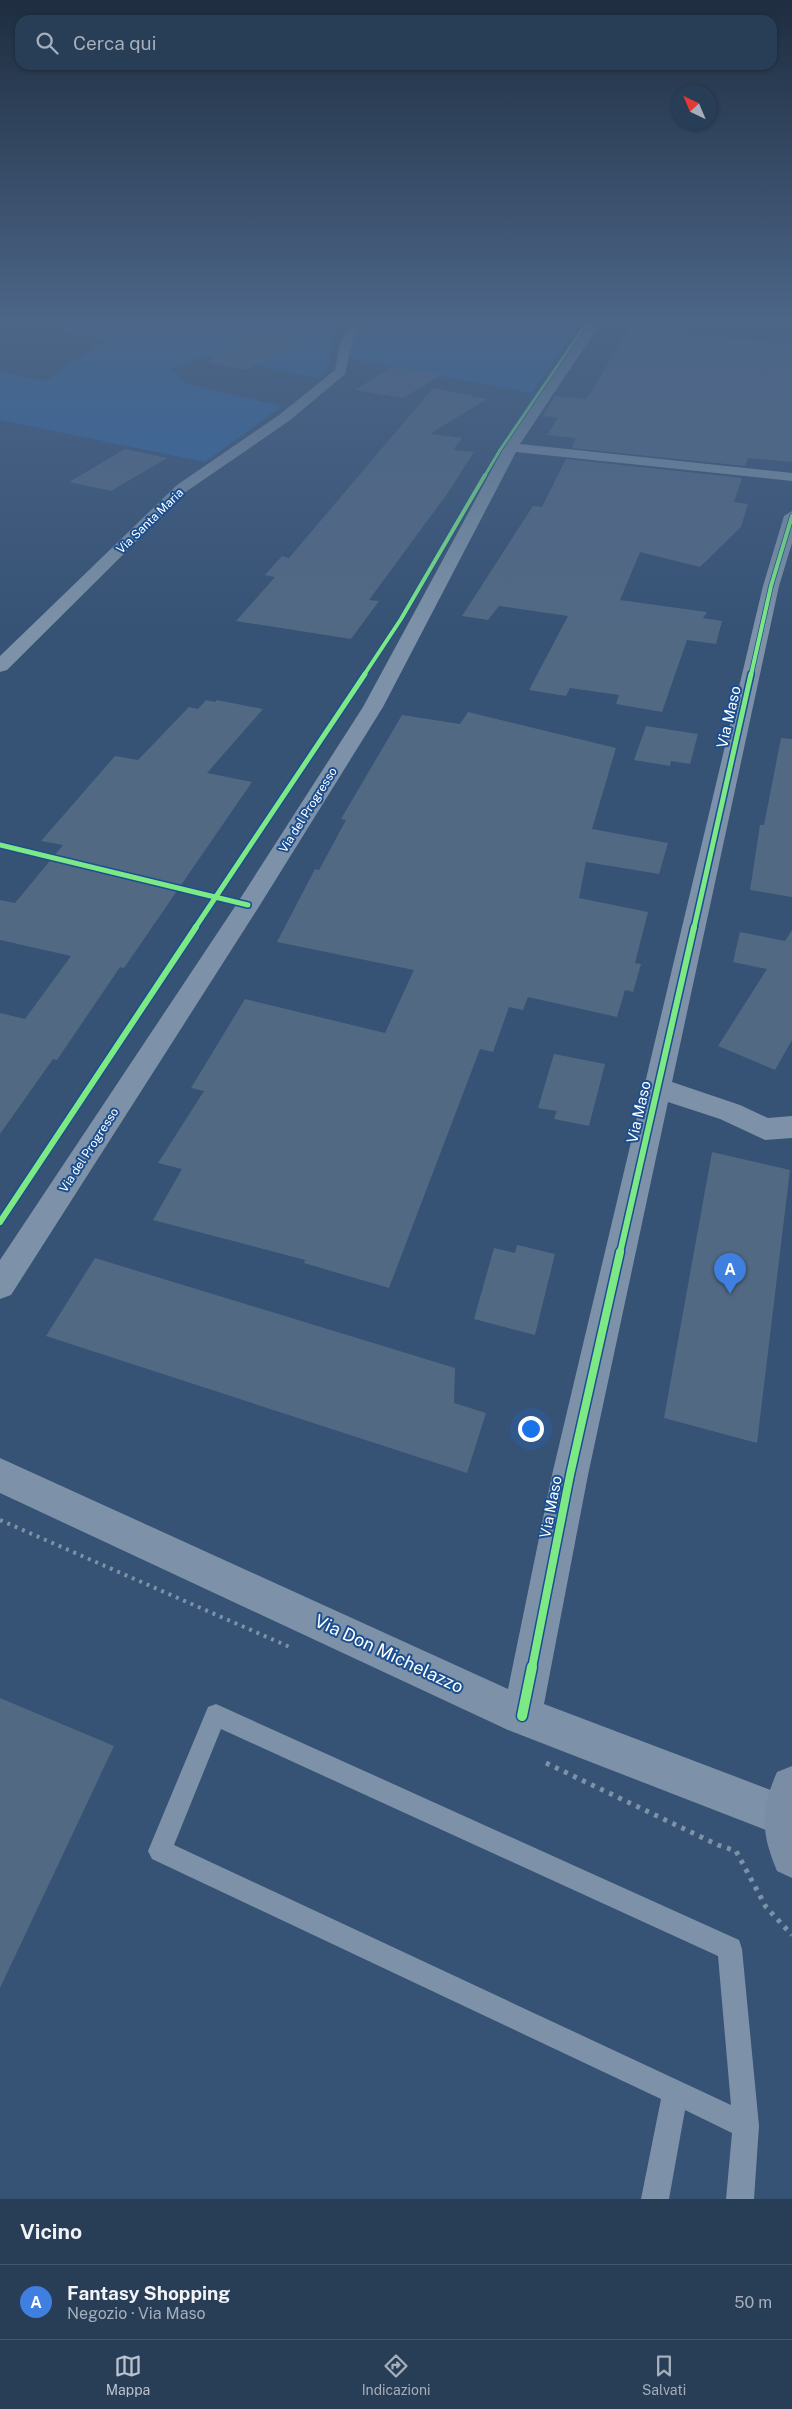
<!DOCTYPE html>
<html lang="it">
<meta charset="utf-8">
<style>
body{margin:0;font-family:"Public Sans",sans-serif;background:#344961;color:#f1f3f6}
.compass{position:absolute;left:672px;top:85px;width:45px;height:45px;border-radius:50%;background:#283e57;box-shadow:0 1px 4px #0004;rotate:316deg}
.you{position:absolute;left:530px;top:1428px;width:18px;height:18px;margin:-12px;border:4px solid #fff;border-radius:50%;background:#1a73e8;box-shadow:0 0 0 8px #1a73e833}
.badge{display:grid;place-items:center;width:32px;height:32px;border-radius:50%;background:#b9c2ce;color:#fff;font-size:16px;font-weight:700}
.pin{position:absolute;translate:-50% -41px;filter:drop-shadow(0 1px 2px #0008)}
.pin::after{content:'';position:absolute;top:26px;width:18px;height:15px;background:inherit;clip-path:polygon(0 0,100% 0,50% 100%)}
.list{margin:0;padding:0;list-style:none}
h2{display:flex;justify-content:space-between;align-items:center;height:65px;margin:0;padding:0 20px;font-size:21px}
h2 small{font-size:16px;font-weight:400;color:#a5aeba}
.list li{display:grid;grid-template-columns:32px 1fr auto;gap:15px;align-items:center;box-sizing:border-box;height:75px;padding:0 20px;border-top:1px solid #44576d}
.list b{display:block;font-size:19px;white-space:nowrap}
.list p{margin:0;font-size:16px;white-space:nowrap;color:#a5aeba}
.list em{font-size:16px;font-style:normal;color:#a5aeba}
.icon{flex:none;width:28px;height:28px;fill:none;stroke:currentColor;stroke-width:2;stroke-linecap:round;stroke-linejoin:round}
.map{position:relative;flex:none;width:792px;height:2199px;overflow:hidden}
.search{position:absolute;background:#283e57;box-shadow:0 1px 4px #0004;left:15px;right:15px;top:15px;height:55px;display:flex;align-items:center;gap:12px;box-sizing:border-box;padding:0 18px;border-radius:15px;color:#a5aeba;font-size:19px}
.sheet{height:140px;background:#283e57}
nav{display:flex;justify-content:space-around;align-items:center;box-sizing:border-box;height:70px;border-top:1px solid #44576d;background:#283e57;font-size:14px;color:#a5aeba}
nav a{display:grid;justify-items:center;gap:2px}
nav .on{color:#b9c2ce}
.map>svg:first-child{display:block}
.green{fill:#2f66a5}
.building{fill:#526984}
.lines{fill:none;stroke-linecap:round;stroke-linejoin:round}
.path-far1{stroke:#7d92a8;stroke-width:4;stroke-dasharray:3 5;stroke-linecap:butt}
.path{stroke:#7d92a8;stroke-width:5;stroke-dasharray:4 6;stroke-linecap:butt}
.service{fill:#7d92a8;fill-rule:evenodd}
.minor{fill:#7d92a8;fill-rule:evenodd}
.secondary{fill:#798da4;fill-rule:evenodd}
.cycleway-far5-casing{stroke:#1b4f8f;stroke-width:4.5}
.cycleway-far4-casing{stroke:#1b4f8f;stroke-width:5.5}
.cycleway-far3-casing{stroke:#1b4f8f;stroke-width:8}
.cycleway-far2-casing{stroke:#1b4f8f;stroke-width:9}
.cycleway-far1-casing{stroke:#1b4f8f;stroke-width:11}
.cycleway-casing{stroke:#1b4f8f;stroke-width:13}
.cycleway-far5{stroke:#7ce984;stroke-width:3}
.cycleway-far4{stroke:#7ce984;stroke-width:4}
.cycleway-far3{stroke:#7ce984;stroke-width:5}
.cycleway-far2{stroke:#7ce984;stroke-width:6}
.cycleway-far1{stroke:#7ce984;stroke-width:8}
.cycleway{stroke:#7ce984;stroke-width:10}
.labels{text-anchor:middle;stroke-width:4;stroke-linejoin:round;paint-order:stroke}
.far-street-label{font-size:12px;fill:#fff;stroke:#1b4f8f}
.street-label{font-size:15px;fill:#fff;stroke:#1b4f8f}
.near-street-label{font-size:18px;fill:#fff;stroke:#1b4f8f}
</style>
<div class="map">
<svg width="792" height="2199" viewBox="0 0 792 2199">
<rect width="100%" height="100%" fill="#365274"/>
<path class="green" d="M 12,321 L 347,321 C 341,326 333,331 332,340 C 327,360 336,364 316,378 L 209,355 L 171,369 L 187,384 L 282,406 L 205,462 L 0,420 L 0,372 L 45,381 L 107,340 Z
M 365,321 L 581,321 L 532,393 L 350,359 L 350,339 Z"/>
<path class="building" d="M 630,329 L 792,344 L 792,462 L 748,458 L 745,466 L 572,448 L 576,438 L 547,435 L 558,418 L 543,416 L 555,396 L 586,399 Z
M 256,336 L 297,344 L 246,370 L 207,362 Z
M 391,367 L 441,375 L 403,398 L 355,390 Z
M 433,388 L 487,399 L 430,434 L 462,438 L 453,450 L 474,452 L 447,494 L 369,600 L 379,601 L 351,639 L 236,621 L 275,577 L 265,575 L 282,556 L 289,558 Z
M 125,449 L 167,458 L 111,491 L 69,482 Z
M 566,459 L 742,478 L 734,502 L 748,504 L 741,527 L 700,567 L 640,552 L 620,600 L 707,612 L 703,618 L 722,621 L 716,644 L 687,640 L 662,712 L 616,704 L 619,695 L 570,688 L 566,696 L 529,690 L 568,616 L 499,606 L 488,620 L 462,616 L 533,506 L 542,507 Z
M 206,700 L 215,702 L 217,700 L 263,709 L 207,773 L 252,782 L 124,968 L 120,967 L 57,1060 L 53,1059 L 0,1134 L 0,1013 L 25,1019 L 71,956 L 0,940 L 0,900 L 15,903 L 63,845 L 41,841 L 115,756 L 138,760 L 189,707 L 198,709 Z
M 468,712 L 616,748 L 592,829 L 668,843 L 659,874 L 586,862 L 579,898 L 648,912 L 635,963 L 641,964 L 633,992 L 625,990 L 617,1017 L 528,997 L 523,1010 L 509,1007 L 493,1052 L 480,1049 L 389,1288 L 304,1263 L 305,1260 L 153,1220 L 182,1169 L 158,1163 L 204,1091 L 191,1088 L 245,999 L 385,1033 L 414,970 L 277,942 L 315,869 L 319,870 L 346,820 L 341,819 L 402,715 L 460,724 Z
M 646,726 L 698,734 L 690,764 L 671,761 L 670,766 L 634,760 Z
M 781,738 L 792,739 L 792,897 L 750,890 L 760,825 L 764,825 Z
M 792,930 L 792,1040 L 775,1070 L 718,1046 L 767,969 L 733,962 L 740,932 L 785,941 Z
M 554,1054 L 605,1064 L 589,1126 L 554,1119 L 557,1111 L 538,1108 Z
M 712,1152 L 790,1170 L 757,1443 L 664,1418 Z
M 517,1245 L 555,1254 L 535,1335 L 474,1319 L 494,1248 L 515,1253 Z
M 95,1258 L 455,1368 L 454,1403 L 486,1413 L 467,1473 L 46,1336 Z
M 0,1698 L 114,1746 L 0,1988 Z"/>
<g class="lines">
<path class="path-far1" d="M 0,1520 L 292,1648"/>
<path class="path" d="M 546,1763 L 718,1845 L 736,1851 L 766,1907 L 792,1935"/>
<path class="service" d="M 216,1704 L 739,1940 L 742,1949 L 759,2126 L 754,2199 L 726,2199 L 732,2133 L 685,2110 L 669,2199 L 641,2199 L 661,2099 L 152,1859 L 148,1851 L 208,1707 ZM 221,1729 L 718,1956 L 731,2105 L 174,1845 Z"/>
<path class="minor" d="M 354,321 L 366,321 L 353,339 L 345,374 L 289,421 L 187,491 L 7,670 L 0,672 L 0,656 L 177,485 L 279,415 L 335,370 L 341,339 Z
M 590,321 L 602,321 L 520,444 L 792,473 L 792,481 L 516,452 L 383,707 L 260,905 L 11,1295 L 0,1299 L 0,1260 L 238,902 L 363,707 L 504,447 Z
M 792,511 L 792,543 L 779,586 L 672,1082 L 740,1105 L 768,1118 L 792,1116 L 792,1138 L 765,1140 L 720,1119 L 668,1102 L 588,1475 L 544,1704 L 792,1798 L 792,1834 L 784,1837 L 508,1730 L 0,1493 L 0,1458 L 508,1689 L 552,1475 L 763,586 L 784,516 Z"/>
<path class="secondary" d="M 792,1766 L 792,1878 L 777,1871 C 761,1833 760,1811 777,1772 Z"/>
<g class="cycleway-far5-casing">
<path id="cycleway-far5" d="M 484,477 L 500,450 L 588,321"/>
</g>
<g class="cycleway-far4-casing">
<path id="cycleway-far4" d="M 364,675 L 401,619 L 485,475
M 751,675 L 771,586 L 792,516"/>
</g>
<g class="cycleway-far3-casing">
<path id="cycleway-far3" d="M 0,845 L 248,905
M 195,928 L 365,674
M 694,928 L 751,674"/>
</g>
<g class="cycleway-far2-casing">
<path id="cycleway-far2" d="M 0,1222 L 196,927
M 620,1253 L 694,927"/>
</g>
<g class="cycleway-far1-casing">
<path id="cycleway-far1" d="M 532,1668 L 570,1475 L 620,1252"/>
</g>
<g class="cycleway-casing">
<path id="cycleway" d="M 522,1716 L 532,1667"/>
</g>
<use href="#cycleway-far5" class="cycleway-far5"/>
<use href="#cycleway-far4" class="cycleway-far4"/>
<use href="#cycleway-far3" class="cycleway-far3"/>
<use href="#cycleway-far2" class="cycleway-far2"/>
<use href="#cycleway-far1" class="cycleway-far1"/>
<use href="#cycleway" class="cycleway"/>
</g>
<linearGradient id="sky" x2="0" y2="1"><stop stop-color="#1e2d40"/><stop offset="0.51" stop-color="#4c6688"/><stop offset="1" stop-color="#4c6688" stop-opacity="0"/></linearGradient>
<rect width="792" height="629" fill="url(#sky)"/>
<g class="labels">
<g class="far-street-label">
<text transform="translate(150 521) rotate(-44)" y="4">Via Santa Maria</text>
<text transform="translate(308 810) rotate(-58)" y="4">Via del Progresso</text>
<text transform="translate(89 1150) rotate(-57)" y="4">Via del Progresso</text>
</g>
<g class="street-label">
<text transform="translate(729 717) rotate(-77)" y="5">Via Maso</text>
<text transform="translate(639 1112) rotate(-77)" y="5">Via Maso</text>
<text transform="translate(551 1507) rotate(-79)" y="5">Via Maso</text>
</g>
<g class="near-street-label">
<text transform="translate(389 1654) rotate(25)" y="6">Via Don Michelazzo</text>
</g>
</g>
</svg>
<svg class="compass" viewBox="-18 -18 36 36"><path d="M0-13l5 13h-10z" fill="#e53935"/><path d="M0 13l5-13h-10z" fill="#a5aeba"/></svg>
<div class="you"></div>
<div class="pin badge" style="left:730px;top:1294px;background:#3f7fe0">A</div>
<div class="search"><svg class="icon" aria-label="search" viewBox="0 0 24 24"><circle cx="10" cy="10" r="6"/><path d="M15 15l6 6"/></svg>Cerca qui</div>
</div>
<section class="sheet">
<h2>Vicino<small></small></h2>
<ul class="list">
<li><span class="badge" style="background:#3f7fe0">A</span><div><b>Fantasy Shopping</b><p>Negozio · Via Maso</p></div><em>50 m</em></li>
</ul>
</section>
<nav>
<a class="on"><svg class="icon" aria-label="map" viewBox="0 0 24 24"><path d="M3 6l6-2 6 2 6-2v14l-6 2-6-2-6 2zM9 4v14M15 6v14"/></svg>Mappa</a>
<a><svg class="icon" aria-label="directions" viewBox="0 0 24 24"><path d="M12 3l9 9-9 9-9-9zM9 14v-3h6M13 9l2 2-2 2"/></svg>Indicazioni</a>
<a><svg class="icon" aria-label="saved" viewBox="0 0 24 24"><path d="M7 4h10v16l-5-4-5 4z"/></svg>Salvati</a>
</nav>
